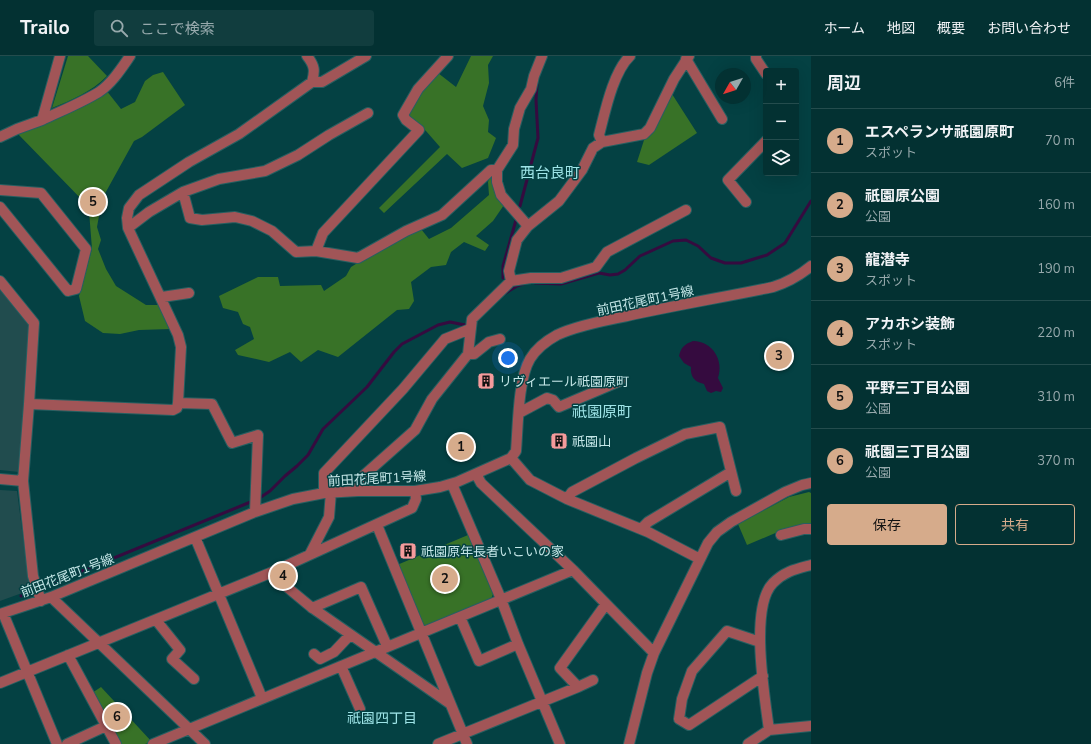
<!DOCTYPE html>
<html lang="ja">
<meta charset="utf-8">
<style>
body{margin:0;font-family:"Nunito Sans","Noto Sans JP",sans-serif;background:#113d3e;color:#f1f3f6}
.controls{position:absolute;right:12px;top:12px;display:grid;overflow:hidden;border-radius:4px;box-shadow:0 4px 16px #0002}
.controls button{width:36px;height:36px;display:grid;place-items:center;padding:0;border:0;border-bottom:1px solid #244c4d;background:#033132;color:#f1f3f6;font:20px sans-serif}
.compass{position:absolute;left:715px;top:12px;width:36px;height:36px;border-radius:50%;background:#033132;box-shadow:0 4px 16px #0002;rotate:231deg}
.you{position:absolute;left:508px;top:302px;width:14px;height:14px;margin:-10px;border:3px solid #fff;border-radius:50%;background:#1a73e8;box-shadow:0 0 0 6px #1a73e833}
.badge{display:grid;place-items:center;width:26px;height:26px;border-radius:50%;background:#d6ab8b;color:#111;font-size:13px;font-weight:700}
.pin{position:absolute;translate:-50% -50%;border:2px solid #fff;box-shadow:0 1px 4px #0006}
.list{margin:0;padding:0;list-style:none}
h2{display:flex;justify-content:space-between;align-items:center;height:52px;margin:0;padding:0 16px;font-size:17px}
h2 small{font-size:13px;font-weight:400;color:#97a9ac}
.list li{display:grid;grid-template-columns:26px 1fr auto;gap:12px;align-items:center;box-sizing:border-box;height:64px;padding:0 16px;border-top:1px solid #244c4d}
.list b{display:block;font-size:15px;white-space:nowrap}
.list p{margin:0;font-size:13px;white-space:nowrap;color:#97a9ac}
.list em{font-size:13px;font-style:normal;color:#97a9ac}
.actions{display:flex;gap:8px;padding:12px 16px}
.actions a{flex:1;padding:9px 0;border:1px solid #d6ab8b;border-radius:4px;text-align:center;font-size:14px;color:#d6ab8b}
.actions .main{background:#d6ab8b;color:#111}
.icon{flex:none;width:22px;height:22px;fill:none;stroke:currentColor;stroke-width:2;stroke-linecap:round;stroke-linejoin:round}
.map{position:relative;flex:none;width:811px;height:688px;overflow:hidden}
header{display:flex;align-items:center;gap:24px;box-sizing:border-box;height:56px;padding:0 20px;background:#033132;border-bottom:1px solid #244c4d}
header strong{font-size:19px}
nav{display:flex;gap:22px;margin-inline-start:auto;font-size:14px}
.search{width:280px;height:36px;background:#113d3e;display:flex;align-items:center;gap:10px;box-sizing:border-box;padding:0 14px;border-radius:4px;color:#97a9ac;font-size:15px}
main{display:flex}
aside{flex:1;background:#033132}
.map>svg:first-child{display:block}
.built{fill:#214c4e}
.green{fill:#387227}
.water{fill:#350b3f}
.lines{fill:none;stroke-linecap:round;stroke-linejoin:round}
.stream{stroke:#350b3f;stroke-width:3}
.minor-casing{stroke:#275f61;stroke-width:12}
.minor{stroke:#a15557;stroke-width:10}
.labels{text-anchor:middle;stroke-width:3;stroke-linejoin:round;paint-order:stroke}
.street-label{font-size:13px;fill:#c4e6e7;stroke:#044143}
.poi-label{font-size:13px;fill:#c4e6e7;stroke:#044143;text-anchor:start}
.neighbourhood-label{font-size:14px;fill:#9ee4e7;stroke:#044143}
.quarter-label{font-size:15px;fill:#9ee4e7;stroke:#044143}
</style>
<header>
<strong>Trailo</strong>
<div class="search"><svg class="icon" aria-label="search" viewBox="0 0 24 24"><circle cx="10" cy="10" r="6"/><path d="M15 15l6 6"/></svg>ここで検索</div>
<nav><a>ホーム</a><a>地図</a><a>概要</a><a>お問い合わせ</a></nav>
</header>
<main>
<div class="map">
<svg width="811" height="688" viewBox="0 0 811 688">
<rect width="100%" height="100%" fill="#044143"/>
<path class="built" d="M 0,232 L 30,269 L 19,416 L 0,414 Z
M 0,434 L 17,435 L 28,520 L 33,533 L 0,545 Z"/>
<path class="green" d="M 68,0 L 88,0 L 107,20 C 91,36 72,44 52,52 Z
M 471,0 L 493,0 L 488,9 L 489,27 L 483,50 L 489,64 L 488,76 L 496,82 L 488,102 L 462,112 L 447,98 L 384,157 L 379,152 L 440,91 L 426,75 L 408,60 L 422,33 L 438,17 L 456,31 Z
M 163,16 L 185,49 L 142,81 L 134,85 L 102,143 L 97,171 L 101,184 L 98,193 L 106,213 L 116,230 L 146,249 L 159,249 L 171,273 L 139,274 L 120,278 L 103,277 L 85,265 L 79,240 L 92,193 L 89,155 L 87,149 L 18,78 L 49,65 L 106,34 L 121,53 L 135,46 L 145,25 L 153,19 Z
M 672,38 L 697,77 L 649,109 L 637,106 L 645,81 Z
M 491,118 L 494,126 L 496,139 L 504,149 L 493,165 L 476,180 L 489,189 L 485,195 L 464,186 L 451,196 L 446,209 L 431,211 L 411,226 L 414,245 L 409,253 L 397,254 L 338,301 L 318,294 L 301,306 L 290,296 L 269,306 L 238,299 L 235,294 L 254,283 L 250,271 L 243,268 L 238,256 L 223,252 L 219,240 L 258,221 L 278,221 L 280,230 L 321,229 L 324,235 L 346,220 L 351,211 L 359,206 L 421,173 L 429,183 L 451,172 L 489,139 L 488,126 Z
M 809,436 L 811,437 L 811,470 L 780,475 L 747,489 L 738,468 L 789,441 Z
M 468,479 L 493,538 L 491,543 L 427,570 L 422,568 L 397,509 Z
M 101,631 L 152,686 L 145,688 L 120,688 L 92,637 Z"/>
<path class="water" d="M 693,285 C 713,285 724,305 718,322 L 723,332 L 721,336 L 716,335 L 711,337 L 707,335 L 704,328 C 695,326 690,321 691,311 L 684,307 L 679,300 C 681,291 685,288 693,285 Z"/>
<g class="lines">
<path class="stream" d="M 520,150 L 538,82 L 536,44 L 537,28
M 503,222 L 503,210 L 516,164
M 535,227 L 561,228 L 599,217 L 610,219 L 618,218 L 625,214 L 640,200 L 673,185 L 686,184 L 698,190 L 711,202 L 725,207 L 741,207 L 767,199 L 785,187 L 811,145
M 504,238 L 517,230 L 526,227
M 258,443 L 270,435 L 285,420 L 297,410 L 308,399 L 323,373 L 367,331 L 394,296 L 402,288 L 438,269 L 450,266 L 465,269 L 470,267
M 21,540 L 253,445"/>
<g class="minor-casing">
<path id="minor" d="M 756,0 L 756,3 L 766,18
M 686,3 L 722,63
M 312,26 L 322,26 L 366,0
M 42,64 C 61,55 81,47 99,36 C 112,27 121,13 130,0
M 0,81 L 17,73 L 42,64 L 60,0
M 602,86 L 599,79 C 605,56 613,16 630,0
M 0,134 L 41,137 L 86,193 L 76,233 L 68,235 L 0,151
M 183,136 L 190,162 L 202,164 L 235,161 L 252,165 L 272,175 L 296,196 L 316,195 L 358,202 L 406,175 L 442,159 L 491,114 L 497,114
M 746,146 L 728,124 L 766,85
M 528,170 L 501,139 L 497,126 L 497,114 L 513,89 L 514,73 L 520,52 L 531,33 L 534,20 L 542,0
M 128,172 L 149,156 L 183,136 L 219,123 L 265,115 L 298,99 L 329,79 L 368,57
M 316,195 L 323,177 L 419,74 L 406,64 L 403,59 L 418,33 L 448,0
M 0,225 L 34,267 L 29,348
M 511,225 L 509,215 L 517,184 L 528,170 L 559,145 L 582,114 L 593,92 L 602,86 L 644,78 L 650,72 L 674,23 L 689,0
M 162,241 L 189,237
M 468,298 L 472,263 L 511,225 L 531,222 L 561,222 L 596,211 L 607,196 L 686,154
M 178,347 L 212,348 L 232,387 L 258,379 L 255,456
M 519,357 L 547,342 L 553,344 L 559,351 L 620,325
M 511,402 L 530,424 L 567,443 L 648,476 L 700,503
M 476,418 L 481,427 L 573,514 L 654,597
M 0,423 L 23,425
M 452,428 L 501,543 L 518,588 L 560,688
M 358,435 L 362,421 L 415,374 L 432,343 L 468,298 L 474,298 L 489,286 L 500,283
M 324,437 L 324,417 L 403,333 L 445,283 L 470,273
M 567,443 L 572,436 L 636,402 L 685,378 L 720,371 L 736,435
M 377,469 L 467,688
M 641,473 L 648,466 L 731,416
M 781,479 L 804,473 L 811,473
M 195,481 L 262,642
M 310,498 L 329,461 L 331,436
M 270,517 L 311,551 L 449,647
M 51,541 L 205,688
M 41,545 L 33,520 L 23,425 L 29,348 L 173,354 L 177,352 L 178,347 L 181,291 L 178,279 L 128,172 L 127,162 L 129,152 L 139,139 L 189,106 L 239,78 L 312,26 C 315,15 315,10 307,0
M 312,552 L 361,531 L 387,590
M 3,557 L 57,688
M 0,558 L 51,541 L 255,456 L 293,443 L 324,437 L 358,435 L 415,435 L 440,431 L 457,426 L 511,402 L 516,395 C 518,371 518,323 530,303 C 536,293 546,285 557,279 C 576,270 606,264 627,260 C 676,249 725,241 773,231 C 788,226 799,220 811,210
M 460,561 L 479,605 L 518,588
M 156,564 L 180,594 L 172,603 L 194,623
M 760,586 L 727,575 L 692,615 L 682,643 L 679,663 L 689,669 L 763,620
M 314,598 L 320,603 L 334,596 L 350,579
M 68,599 L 116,688
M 341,610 L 360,653
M 0,627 L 270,517 L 412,452 L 416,443 L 415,435
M 578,631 L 560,612 L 606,548
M 769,674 C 765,642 749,551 773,527 C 785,515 796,513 811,509
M 67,688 L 106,670
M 153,688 L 573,514
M 438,688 L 578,631 L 593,624
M 629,688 L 647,617 L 654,597 L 708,487 L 717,476 L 731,466 L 785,436 L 802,429 L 811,427
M 748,688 L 769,674 L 811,670"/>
</g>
<use href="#minor" class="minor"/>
</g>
<defs>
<g id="building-square" transform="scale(0.9)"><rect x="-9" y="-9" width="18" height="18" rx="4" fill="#f59b9c" stroke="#044143"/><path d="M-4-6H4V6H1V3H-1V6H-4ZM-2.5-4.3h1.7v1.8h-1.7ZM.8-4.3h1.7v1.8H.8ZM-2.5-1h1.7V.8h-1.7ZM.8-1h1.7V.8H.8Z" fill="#111"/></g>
</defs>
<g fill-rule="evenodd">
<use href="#building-square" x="486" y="325"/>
<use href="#building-square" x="559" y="385"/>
<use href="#building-square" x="408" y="495"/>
</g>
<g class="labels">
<g class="street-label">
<text transform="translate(645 244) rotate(-12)" y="5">前田花尾町1号線</text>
<text transform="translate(377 422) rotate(-3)" y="5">前田花尾町1号線</text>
<text transform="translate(67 519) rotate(-21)" y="5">前田花尾町1号線</text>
</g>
<g class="poi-label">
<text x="499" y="330">リヴィエール祇園原町</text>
<text x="572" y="390">祇園山</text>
<text x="421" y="500">祇園原年長者いこいの家</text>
</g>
<g class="neighbourhood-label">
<text x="382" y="667">祇園四丁目</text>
</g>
<g class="quarter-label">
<text x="550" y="122">西台良町</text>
<text x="602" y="361">祇園原町</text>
</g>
</g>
</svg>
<div class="controls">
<button>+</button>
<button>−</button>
<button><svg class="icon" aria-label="layers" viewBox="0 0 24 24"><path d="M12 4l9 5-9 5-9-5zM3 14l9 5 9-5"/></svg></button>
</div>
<svg class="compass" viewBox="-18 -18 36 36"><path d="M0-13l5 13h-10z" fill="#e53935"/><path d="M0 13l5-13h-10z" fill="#97a9ac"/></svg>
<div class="you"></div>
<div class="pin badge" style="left:461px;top:391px">1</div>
<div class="pin badge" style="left:445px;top:523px">2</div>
<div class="pin badge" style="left:779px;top:300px">3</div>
<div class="pin badge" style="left:283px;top:520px">4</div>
<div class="pin badge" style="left:93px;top:146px">5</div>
<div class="pin badge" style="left:117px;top:661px">6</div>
</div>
<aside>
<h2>周辺<small>6件</small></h2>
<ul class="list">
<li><span class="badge">1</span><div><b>エスペランサ祇園原町</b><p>スポット</p></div><em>70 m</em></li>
<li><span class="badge">2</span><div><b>祇園原公園</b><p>公園</p></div><em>160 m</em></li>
<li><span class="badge">3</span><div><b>龍潜寺</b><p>スポット</p></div><em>190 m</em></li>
<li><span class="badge">4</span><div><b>アカホシ装飾</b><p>スポット</p></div><em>220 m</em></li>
<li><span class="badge">5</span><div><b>平野三丁目公園</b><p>公園</p></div><em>310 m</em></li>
<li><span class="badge">6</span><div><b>祇園三丁目公園</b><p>公園</p></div><em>370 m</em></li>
</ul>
<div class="actions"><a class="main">保存</a><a>共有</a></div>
</aside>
</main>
